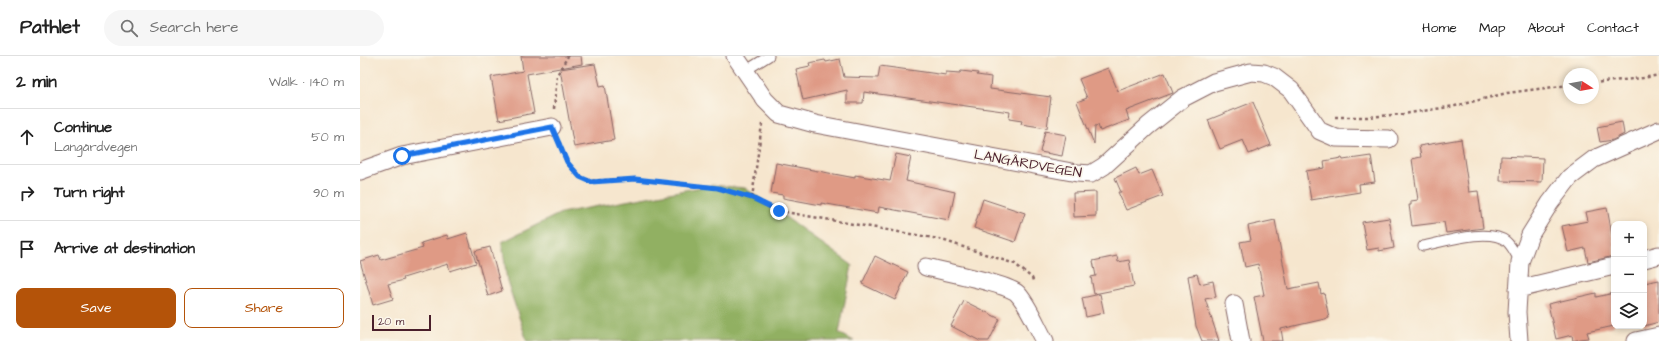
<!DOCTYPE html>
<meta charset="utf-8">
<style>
body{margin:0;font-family:"Architects Daughter",sans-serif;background:#f6f6f6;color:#222}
.controls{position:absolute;right:12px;bottom:12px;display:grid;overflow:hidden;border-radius:8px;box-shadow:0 2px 6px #0003}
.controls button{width:36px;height:36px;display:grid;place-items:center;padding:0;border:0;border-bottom:1px solid #e0e0e0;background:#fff;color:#222;font:20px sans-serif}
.compass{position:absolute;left:1203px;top:12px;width:36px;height:36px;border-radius:50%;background:#fff;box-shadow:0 2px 6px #0003;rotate:101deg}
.scale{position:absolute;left:12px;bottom:10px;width:59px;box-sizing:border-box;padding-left:4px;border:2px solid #4a1f2b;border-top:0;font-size:11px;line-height:14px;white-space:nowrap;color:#4a1f2b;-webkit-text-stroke:3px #fbf7ec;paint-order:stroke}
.stop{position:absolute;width:12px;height:12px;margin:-9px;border:3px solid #1a73e8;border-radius:50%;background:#fff}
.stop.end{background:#1a73e8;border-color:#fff;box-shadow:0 1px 4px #0008}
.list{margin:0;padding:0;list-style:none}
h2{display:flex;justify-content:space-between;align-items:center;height:52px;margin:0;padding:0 16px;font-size:17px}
h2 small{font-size:13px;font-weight:400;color:#767676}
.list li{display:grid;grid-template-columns:26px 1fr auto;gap:12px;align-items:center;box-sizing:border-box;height:56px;padding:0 16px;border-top:1px solid #e0e0e0}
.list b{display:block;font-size:15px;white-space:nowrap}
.list p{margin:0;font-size:13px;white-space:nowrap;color:#767676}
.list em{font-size:13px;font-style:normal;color:#767676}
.actions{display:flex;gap:8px;padding:12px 16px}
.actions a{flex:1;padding:9px 0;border:1px solid #b45309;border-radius:8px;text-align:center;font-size:14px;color:#b45309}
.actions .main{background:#b45309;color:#fff}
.icon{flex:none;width:22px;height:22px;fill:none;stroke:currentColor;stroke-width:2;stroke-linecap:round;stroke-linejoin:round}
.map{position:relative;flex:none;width:1299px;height:285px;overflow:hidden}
header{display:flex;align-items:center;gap:24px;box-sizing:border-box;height:56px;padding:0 20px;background:#fff;border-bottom:1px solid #e0e0e0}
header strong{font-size:19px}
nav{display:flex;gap:22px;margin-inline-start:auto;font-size:14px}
.search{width:280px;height:36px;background:#f6f6f6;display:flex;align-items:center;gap:10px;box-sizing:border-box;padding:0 14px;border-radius:22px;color:#767676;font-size:15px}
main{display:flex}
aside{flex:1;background:#fff}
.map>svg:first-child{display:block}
.forest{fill:#91b062;stroke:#6e6846}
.building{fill:#df9a85}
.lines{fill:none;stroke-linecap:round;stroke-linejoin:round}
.service-casing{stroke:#866564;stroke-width:11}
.minor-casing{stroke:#866564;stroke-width:19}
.path{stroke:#866564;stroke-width:2.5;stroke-dasharray:3 3;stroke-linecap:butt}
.service{stroke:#fff;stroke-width:9}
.minor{stroke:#fff;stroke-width:17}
.route{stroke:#1a73e8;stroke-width:5}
.labels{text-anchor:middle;stroke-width:3.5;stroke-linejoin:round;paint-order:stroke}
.street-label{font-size:14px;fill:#4a1f2b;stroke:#fbf7ec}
</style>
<header>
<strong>Pathlet</strong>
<div class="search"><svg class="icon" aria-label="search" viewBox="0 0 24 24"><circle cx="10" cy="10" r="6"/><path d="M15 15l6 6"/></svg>Search here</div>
<nav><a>Home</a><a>Map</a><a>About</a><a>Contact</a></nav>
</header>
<main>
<aside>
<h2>2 min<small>Walk · 140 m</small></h2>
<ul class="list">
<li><svg class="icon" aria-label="ahead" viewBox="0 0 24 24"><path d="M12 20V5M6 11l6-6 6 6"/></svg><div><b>Continue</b><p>Langårdvegen</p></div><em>50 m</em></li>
<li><svg class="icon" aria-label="right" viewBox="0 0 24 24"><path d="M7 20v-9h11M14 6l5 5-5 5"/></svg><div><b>Turn right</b></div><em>90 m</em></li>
<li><svg class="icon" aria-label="arrive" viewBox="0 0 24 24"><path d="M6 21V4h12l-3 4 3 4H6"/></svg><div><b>Arrive at destination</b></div></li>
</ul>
<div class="actions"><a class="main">Save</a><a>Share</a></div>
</aside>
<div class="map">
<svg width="1299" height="285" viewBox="0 0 1299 285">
<rect width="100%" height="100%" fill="#fbf7ec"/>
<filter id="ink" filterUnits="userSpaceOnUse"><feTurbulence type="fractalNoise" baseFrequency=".025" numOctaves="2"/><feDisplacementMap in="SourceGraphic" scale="8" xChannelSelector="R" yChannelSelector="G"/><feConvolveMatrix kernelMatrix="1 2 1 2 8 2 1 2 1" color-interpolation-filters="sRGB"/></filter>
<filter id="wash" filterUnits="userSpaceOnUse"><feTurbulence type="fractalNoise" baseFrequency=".012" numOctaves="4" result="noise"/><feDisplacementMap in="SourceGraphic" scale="16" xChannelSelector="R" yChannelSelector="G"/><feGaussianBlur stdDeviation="0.9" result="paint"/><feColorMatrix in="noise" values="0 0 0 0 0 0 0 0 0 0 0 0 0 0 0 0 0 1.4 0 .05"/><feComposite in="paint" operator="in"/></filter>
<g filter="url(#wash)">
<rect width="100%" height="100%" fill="#f6e6ce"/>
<path class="forest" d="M 352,129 L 385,132 L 492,209 L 479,277 L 494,285 L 167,285 L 147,225 L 142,186 L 201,157 Z"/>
<g id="blocks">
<path class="building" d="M 161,0 L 221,0 L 222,8 L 167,18 L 174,57 L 139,64 L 131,21 L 163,15 Z
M 480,3 L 484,21 L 518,22 L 520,10 L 586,19 L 586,16 L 600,17 L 601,15 L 618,17 L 617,19 L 631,21 L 630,33 L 691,41 L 687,72 L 661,68 L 662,65 L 649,63 L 650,56 L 504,36 L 503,47 L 487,47 L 487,34 L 443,44 L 436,13 L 450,10 L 449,7 L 465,4 L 466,6 Z
M 235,8 L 240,30 L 245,29 L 254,84 L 214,91 L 200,13 Z
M 748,12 L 758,35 L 805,17 L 813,37 L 766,55 L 769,64 L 740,75 L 738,69 L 735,70 L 734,88 L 717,46 L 727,42 L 719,23 Z
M 893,46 L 911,89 L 889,98 L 883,84 L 860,93 L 848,64 Z
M 1262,66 L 1264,78 L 1253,84 L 1240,86 L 1237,71 Z
M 685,75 L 706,79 L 702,100 L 680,96 Z
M 1101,83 L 1109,136 L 1118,135 L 1123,172 L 1086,177 L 1084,166 L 1052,170 L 1049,149 L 1051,149 L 1051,145 L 1058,144 L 1052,103 L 1061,101 L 1059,90 Z
M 536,98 L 551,101 L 546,125 L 595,136 L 589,164 L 519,151 L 518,157 L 461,147 L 461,149 L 423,142 L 423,139 L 411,137 L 416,107 L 495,122 L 495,119 L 530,125 Z
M 1011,100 L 1015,126 L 999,128 L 1000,136 L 951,144 L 946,115 L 965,112 L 964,105 L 982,102 L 983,104 Z
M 1141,100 L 1183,102 L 1182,126 L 1140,125 Z
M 776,112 L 779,119 L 792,114 L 803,140 L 766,154 L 758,136 L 761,136 L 755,122 Z
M 736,136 L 736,160 L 714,161 L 713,137 Z
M 623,143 L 665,157 L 655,186 L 614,172 Z
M 1247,152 L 1254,189 L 1254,200 L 1228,206 L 1225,192 L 1208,196 L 1202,170 L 1228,165 L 1226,156 Z
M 1029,162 L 1034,192 L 1019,195 L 1019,192 L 1007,194 L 1002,166 Z
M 915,164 L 928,233 L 959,227 L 961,238 L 964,237 L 969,262 L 921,273 L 923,285 L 903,285 L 894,241 L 904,239 L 898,208 L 885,211 L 880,186 L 891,184 L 888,170 Z
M 107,177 L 116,207 L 90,215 L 88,208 L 43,222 L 44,224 L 28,228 L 33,243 L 13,249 L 0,205 L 19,199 L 21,204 L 63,192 L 61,187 L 87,179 L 88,183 Z
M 130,191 L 142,235 L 128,240 L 115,195 Z
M 515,200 L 548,216 L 535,244 L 502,228 Z
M 757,200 L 758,206 L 769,204 L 774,230 L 734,238 L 731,221 L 736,220 L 733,205 Z
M 837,218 L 840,228 L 853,225 L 856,241 L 845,243 L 859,285 L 842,285 L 836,270 L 828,220 Z
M 1299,224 L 1299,266 L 1284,270 L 1284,227 Z
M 1236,237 L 1236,241 L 1254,237 L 1254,270 L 1227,276 L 1229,282 L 1221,283 L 1213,285 L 1212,279 L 1196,283 L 1188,248 Z
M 740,238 L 744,257 L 726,261 L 722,242 Z
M 604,245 L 640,263 L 629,285 L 620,285 L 591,270 Z"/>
</g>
</g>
<g filter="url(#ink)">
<use href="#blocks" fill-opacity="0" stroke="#866564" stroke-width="1"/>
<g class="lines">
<g class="service-casing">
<path id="service" d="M 385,15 L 409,0
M 1063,190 C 1083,186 1129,171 1146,185 C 1152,190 1156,199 1160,206"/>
</g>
<g class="minor-casing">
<path id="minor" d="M 375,0 L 405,44 L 419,58 L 455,68 L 717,117 L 731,118 L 744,110 L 788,70 L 823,42 L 854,26 L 891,16 L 904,17 L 914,21 L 931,34 L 960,75 L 976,82 L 1029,83
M 0,115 L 42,100 L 192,71
M 1284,203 L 1299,199
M 566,211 C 583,215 647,228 657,237 C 668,248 677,271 685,285
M 1158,233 L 1254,210
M 874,248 L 881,285
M 1159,285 L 1157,256 L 1160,206 L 1170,179 L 1190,147 L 1210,121 L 1234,103 L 1299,74
M 1276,285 L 1299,280"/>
</g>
<path class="path" d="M 1233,27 L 1283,22 L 1299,19
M 194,53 L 197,19 L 208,0
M 975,61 L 1007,61 L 1043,58 L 1095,50 L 1147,37 L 1209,29
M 199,86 L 207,106 L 220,121 L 231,125 L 275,123 L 357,132 L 392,142 L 419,155 L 579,183 L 655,208 L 672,222 L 674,227
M 392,142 L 402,68"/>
<use href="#service" class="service"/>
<use href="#minor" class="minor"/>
</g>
</g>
<g class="lines" filter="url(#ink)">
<path class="route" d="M 42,100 L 192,71 L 207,106 L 220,121 L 231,126 L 275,123 L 358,132 L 392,142 L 419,155"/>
</g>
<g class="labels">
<g class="street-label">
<text transform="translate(668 107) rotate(10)" y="5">LANGÅRDVEGEN</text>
</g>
</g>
</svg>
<div class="controls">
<button>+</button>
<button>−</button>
<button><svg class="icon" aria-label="layers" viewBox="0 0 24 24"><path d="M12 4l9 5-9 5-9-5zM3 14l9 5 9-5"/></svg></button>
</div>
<svg class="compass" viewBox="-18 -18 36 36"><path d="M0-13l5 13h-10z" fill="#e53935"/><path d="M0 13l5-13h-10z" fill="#767676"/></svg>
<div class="scale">20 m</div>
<div class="stop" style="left:42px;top:100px"></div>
<div class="stop end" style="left:419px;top:155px"></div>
</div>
</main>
